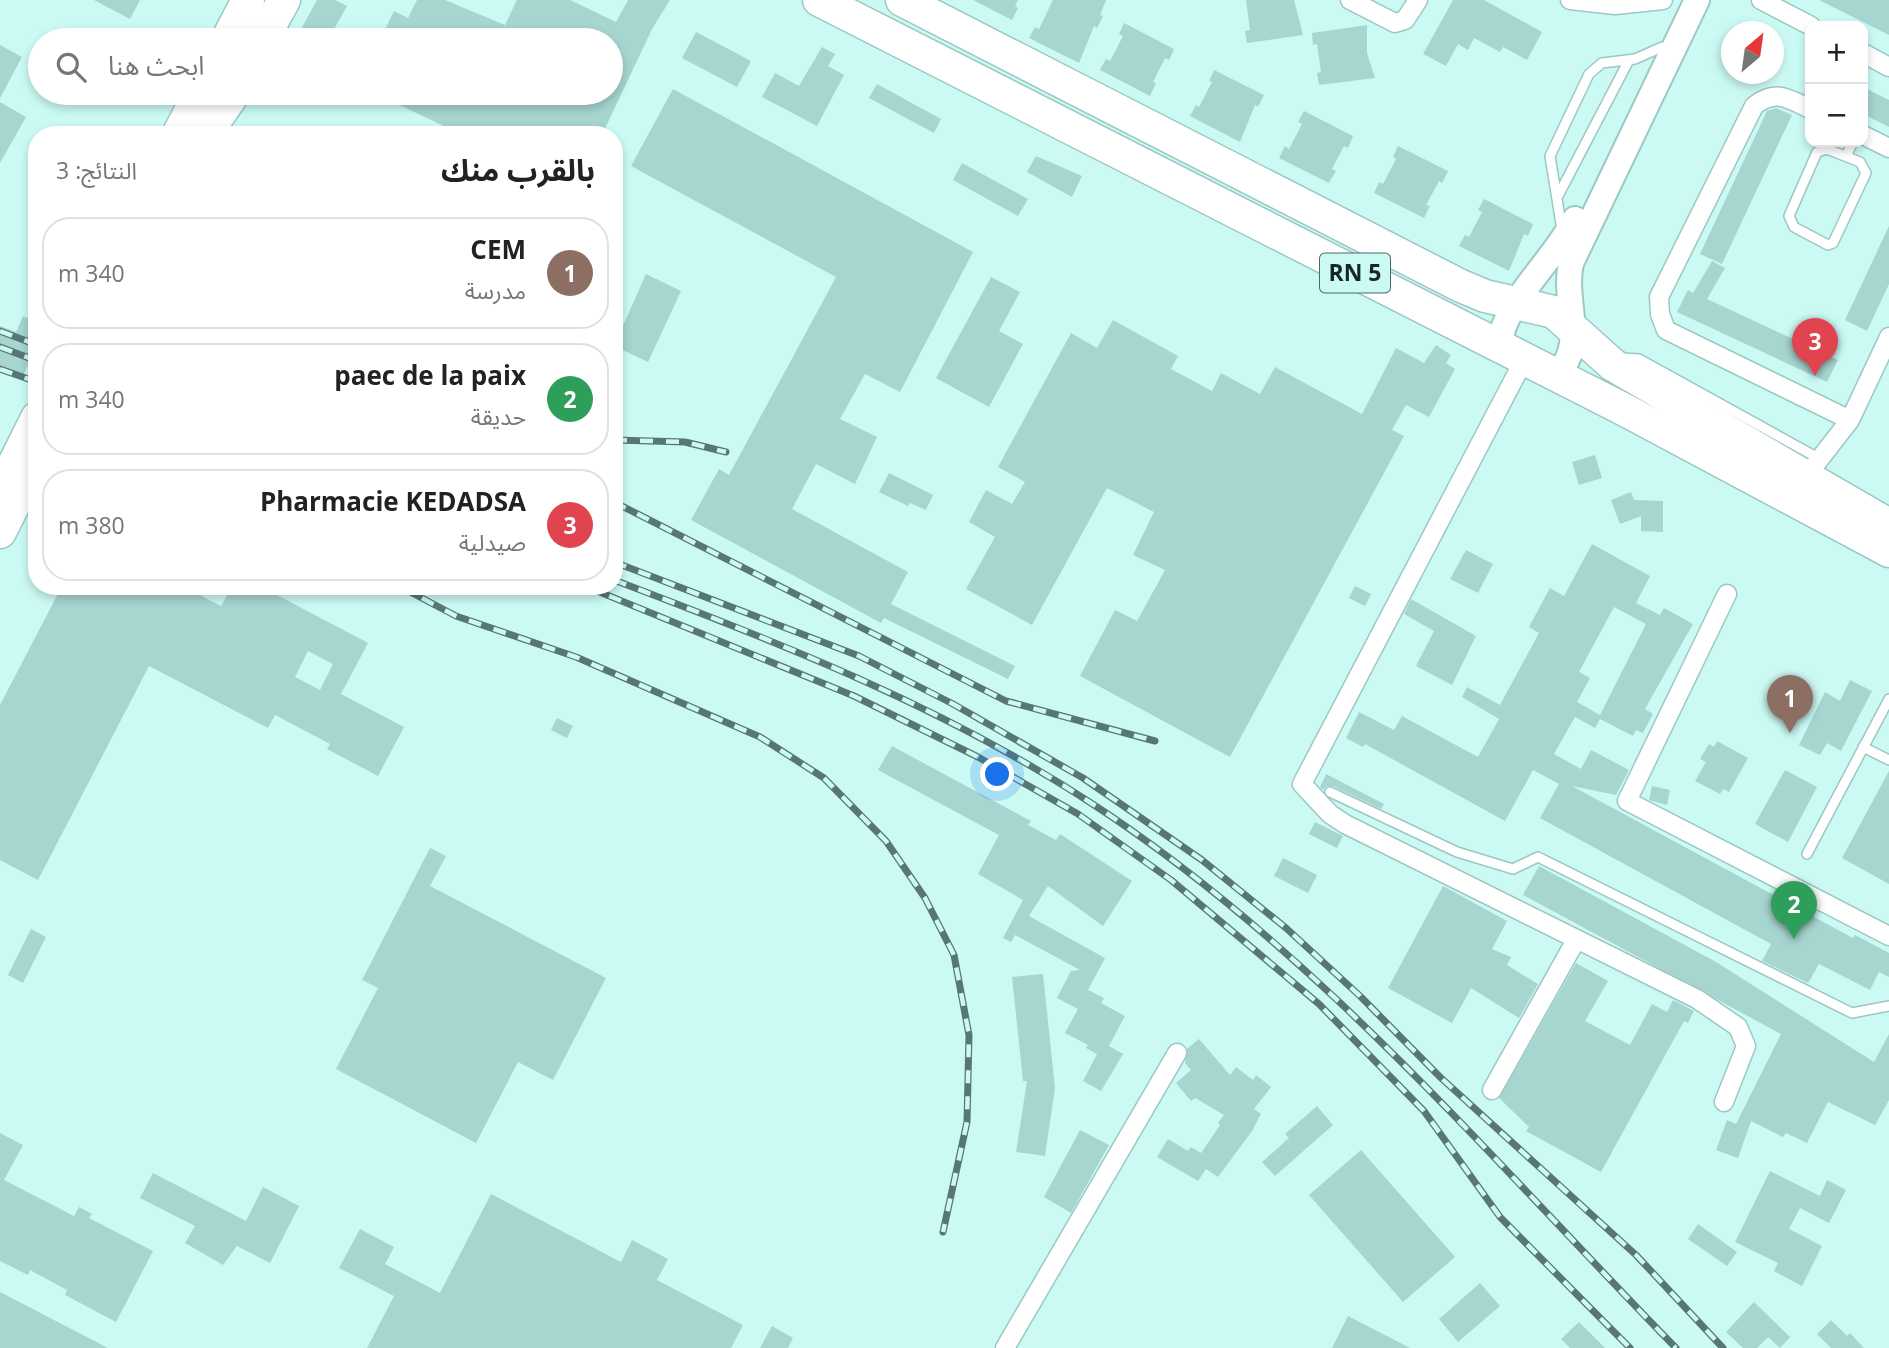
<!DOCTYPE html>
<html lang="ar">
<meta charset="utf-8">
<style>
body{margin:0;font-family:"Open Sans","Noto Sans Arabic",sans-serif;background:#f2f2f2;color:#222;direction:rtl}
.controls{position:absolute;right:21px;top:21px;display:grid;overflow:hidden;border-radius:14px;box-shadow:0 4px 10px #0003}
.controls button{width:63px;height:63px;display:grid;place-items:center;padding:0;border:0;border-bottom:2px solid #e0e0e0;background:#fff;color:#222;font:35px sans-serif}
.compass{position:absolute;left:1721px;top:21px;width:63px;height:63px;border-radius:50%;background:#fff;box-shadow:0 4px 10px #0003;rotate:29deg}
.you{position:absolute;left:998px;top:775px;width:24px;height:24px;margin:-18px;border:5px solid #fff;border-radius:50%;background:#1a73e8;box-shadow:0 0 0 10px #1a73e833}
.badge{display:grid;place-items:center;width:46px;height:46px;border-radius:50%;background:#ea580c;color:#fff;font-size:23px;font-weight:700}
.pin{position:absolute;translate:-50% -58px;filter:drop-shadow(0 2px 4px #0008)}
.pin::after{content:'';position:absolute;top:37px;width:24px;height:21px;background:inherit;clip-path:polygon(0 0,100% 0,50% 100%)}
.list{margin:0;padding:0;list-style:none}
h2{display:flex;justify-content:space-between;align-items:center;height:91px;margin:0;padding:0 28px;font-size:30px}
h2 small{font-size:23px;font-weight:400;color:#767676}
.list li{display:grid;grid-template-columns:46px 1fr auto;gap:21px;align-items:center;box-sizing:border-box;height:112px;margin:0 14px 14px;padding:0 14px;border:2px solid #e0e0e0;border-radius:28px}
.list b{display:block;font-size:26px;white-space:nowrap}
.list p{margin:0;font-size:23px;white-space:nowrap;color:#767676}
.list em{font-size:23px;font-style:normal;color:#767676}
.icon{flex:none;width:38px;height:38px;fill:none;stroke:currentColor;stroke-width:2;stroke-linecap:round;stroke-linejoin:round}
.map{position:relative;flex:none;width:1889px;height:1348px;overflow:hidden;direction:ltr}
.search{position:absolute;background:#fff;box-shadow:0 4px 10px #0003;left:28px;top:28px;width:595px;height:77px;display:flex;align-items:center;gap:18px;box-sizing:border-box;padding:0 24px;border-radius:38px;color:#767676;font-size:26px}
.panel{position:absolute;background:#fff;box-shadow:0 4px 10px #0003;left:28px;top:126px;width:595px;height:469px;border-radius:28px;direction:rtl}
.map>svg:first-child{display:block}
.building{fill:#a7d5d0;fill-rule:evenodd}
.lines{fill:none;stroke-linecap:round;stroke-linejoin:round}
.lane-casing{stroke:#9bc8c4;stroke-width:12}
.street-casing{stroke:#9bc8c4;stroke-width:21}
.secondary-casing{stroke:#9bc8c4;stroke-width:28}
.highway-casing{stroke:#9bc8c4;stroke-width:35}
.lane{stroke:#fff;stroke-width:9}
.street{stroke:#fff;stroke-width:18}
.secondary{stroke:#fff;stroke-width:24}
.highway{stroke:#fff;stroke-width:32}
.rail-casing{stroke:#587673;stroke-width:7}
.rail{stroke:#cbfaf5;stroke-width:4.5;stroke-dasharray:13;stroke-linecap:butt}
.labels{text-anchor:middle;stroke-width:6;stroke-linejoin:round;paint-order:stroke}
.shield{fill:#cbfaf5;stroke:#4c6764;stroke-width:2}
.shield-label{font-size:23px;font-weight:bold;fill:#152826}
</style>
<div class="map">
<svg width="1889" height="1348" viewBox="0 0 1889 1348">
<rect width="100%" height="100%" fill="#cbfaf5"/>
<path class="building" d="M 94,0 L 140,0 L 130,19 Z
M 317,0 L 335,0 L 347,6 L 328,40 L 295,40 Z
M 417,0 L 445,0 L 505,25 L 517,0 L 570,0 L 616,22 L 628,0 L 670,0 L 652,29 L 602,135 L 463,135 L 374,93 L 611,93 L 611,40 L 380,40 L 394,11 L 408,18 Z
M 973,0 L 1018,0 L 1015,6 L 1018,8 L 1012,20 Z
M 1053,0 L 1106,0 L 1100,15 L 1103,16 L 1097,28 L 1094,26 L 1079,63 L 1029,38 L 1035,27 L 1039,29 Z
M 1246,0 L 1294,0 L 1303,35 L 1247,43 L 1245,31 L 1250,30 Z
M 1453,0 L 1484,0 L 1542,32 L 1527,60 L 1503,47 L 1500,52 L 1474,38 L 1468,50 L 1458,44 L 1446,66 L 1423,54 Z
M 1819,0 L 1889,0 L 1889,35 Z
M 1124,23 L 1174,49 L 1169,60 L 1165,58 L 1153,82 L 1156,83 L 1150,96 L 1100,70 L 1106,59 L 1110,61 L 1123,36 L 1119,34 Z
M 1367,25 L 1367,53 L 1375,78 L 1319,85 L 1317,73 L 1321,72 L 1317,44 L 1313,45 L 1312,33 Z
M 696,32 L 751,61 L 737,87 L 682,58 Z
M 0,45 L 22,57 L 0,98 Z
M 822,47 L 835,54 L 828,66 L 844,75 L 817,126 L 762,97 L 775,73 L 799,86 Z
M 1214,70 L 1264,95 L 1258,107 L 1255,105 L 1240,142 L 1190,116 L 1196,105 L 1199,107 L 1212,82 L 1209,81 Z
M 877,84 L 941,119 L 934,133 L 869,98 Z
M 1863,87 L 1889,100 L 1889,127 L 1863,114 Z
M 673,89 L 973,252 L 900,392 L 865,374 L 840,419 L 877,437 L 855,484 L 816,464 L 792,509 L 908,572 L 891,604 L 1015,666 L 1008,679 L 884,618 L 881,623 L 691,520 L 719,469 L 729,475 L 836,277 L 631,166 Z
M 0,102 L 26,117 L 0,163 Z
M 1776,108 L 1792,115 L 1722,264 L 1700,254 L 1767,111 Z
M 1304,111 L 1353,136 L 1348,148 L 1344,146 L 1332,169 L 1336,171 L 1329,183 L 1279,158 L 1285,146 L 1289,149 L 1302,124 L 1298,122 Z
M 1398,146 L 1448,171 L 1442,183 L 1439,181 L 1426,205 L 1430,206 L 1424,218 L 1374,193 L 1379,182 L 1383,184 L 1396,159 L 1393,157 Z
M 1036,156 L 1082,176 L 1072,197 L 1027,172 Z
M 962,163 L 1028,199 L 1018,216 L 953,180 Z
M 1484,199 L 1533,224 L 1528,236 L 1524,234 L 1509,271 L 1459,246 L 1465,235 L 1469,237 L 1482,212 L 1478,210 Z
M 1889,226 L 1889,284 L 1867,331 L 1845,320 Z
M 1712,261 L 1725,268 L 1707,299 L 1838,360 L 1827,382 L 1677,312 L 1688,290 L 1693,293 Z
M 646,274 L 681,291 L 648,362 L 614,346 Z
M 991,277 L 1020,292 L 999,331 L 1023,344 L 989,407 L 936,378 Z
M 23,316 L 37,322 L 37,345 L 23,376 L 0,366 L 0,326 L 16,332 Z
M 1113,320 L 1178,356 L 1171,369 L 1212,391 L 1221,373 L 1260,394 L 1275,367 L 1362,414 L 1396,348 L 1424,363 L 1436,345 L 1451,355 L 1446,363 L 1455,369 L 1429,417 L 1406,405 L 1392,430 L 1404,436 L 1230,757 L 1080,676 L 1115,610 L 1137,621 L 1165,570 L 1133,555 L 1154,512 L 1107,488 L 1032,625 L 966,589 L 995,537 L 969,522 L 986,490 L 1012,504 L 1025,482 L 998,467 L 1071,333 L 1097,348 Z
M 1595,455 L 1602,478 L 1579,485 L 1572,462 Z
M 889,473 L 933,495 L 926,510 L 910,503 L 908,506 L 879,492 Z
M 1631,492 L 1634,500 L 1663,501 L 1663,532 L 1641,531 L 1641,516 L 1620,524 L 1611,500 Z
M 1592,544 L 1650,576 L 1636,603 L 1660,615 L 1664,608 L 1693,624 L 1645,709 L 1653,714 L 1643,733 L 1636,730 L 1633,736 L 1600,719 L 1595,728 L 1575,717 L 1554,754 L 1581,769 L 1591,750 L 1629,770 L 1616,795 L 1572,786 L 1853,938 L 1855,935 L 1889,953 L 1889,977 L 1879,972 L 1870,990 L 1819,964 L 1808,983 L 1762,961 L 1771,944 L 1540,818 L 1559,784 L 1533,770 L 1505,821 L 1365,744 L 1363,747 L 1346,738 L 1359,712 L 1394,730 L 1402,716 L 1478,757 L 1499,719 L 1462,697 L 1467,687 L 1500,705 L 1539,633 L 1529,627 L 1550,588 L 1564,596 ZM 1614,607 L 1646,624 L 1600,715 L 1577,702 L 1590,678 L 1579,672 Z
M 1466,550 L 1493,564 L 1478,593 L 1450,579 Z
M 62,586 L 183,586 L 221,606 L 232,586 L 260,586 L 368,643 L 341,694 L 404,727 L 378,776 L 327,749 L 330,744 L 275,715 L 268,728 L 149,666 L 38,880 L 0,860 L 0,705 ZM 308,651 L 333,664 L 320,690 L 295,677 Z
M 1355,586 L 1371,594 L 1365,606 L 1349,598 Z
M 1411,599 L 1476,636 L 1452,685 L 1416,666 L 1434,631 L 1404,614 Z
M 1850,680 L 1872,691 L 1841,751 L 1827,743 L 1820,755 L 1799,745 L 1825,692 L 1840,701 Z
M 557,718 L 573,726 L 567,738 L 551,730 Z
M 1717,741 L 1748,758 L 1729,792 L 1723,789 L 1720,794 L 1695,781 L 1706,762 L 1700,759 L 1709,744 L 1714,747 Z
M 892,746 L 1031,821 L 1028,825 L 1056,840 L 1060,834 L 1132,881 L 1103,926 L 1048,886 L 1029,916 L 1105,958 L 1088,990 L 1104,998 L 1101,1003 L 1125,1016 L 1109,1046 L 1123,1054 L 1101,1091 L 1083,1081 L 1097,1054 L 1086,1048 L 1088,1045 L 1065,1033 L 1078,1009 L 1057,998 L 1071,971 L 1080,970 L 1015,935 L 1011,942 L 1003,938 L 1023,900 L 978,874 L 999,835 L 878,770 Z
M 1785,770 L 1817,787 L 1788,842 L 1755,824 Z
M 1889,771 L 1889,884 L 1842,858 Z
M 1326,774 L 1384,804 L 1381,809 L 1333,786 L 1327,786 L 1323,790 L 1320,787 Z
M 1652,786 L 1670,790 L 1667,805 L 1649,800 Z
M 1315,822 L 1343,836 L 1337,848 L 1309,834 Z
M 430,848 L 446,856 L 430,886 L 606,978 L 553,1080 L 518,1062 L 476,1143 L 336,1069 L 378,988 L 362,980 Z
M 1283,858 L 1317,875 L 1308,893 L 1274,876 Z
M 1539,866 L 1716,962 L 1874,1062 L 1889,1034 L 1889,1100 L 1875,1125 L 1828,1102 L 1807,1143 L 1786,1133 L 1783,1137 L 1751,1121 L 1738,1158 L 1716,1150 L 1727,1120 L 1736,1124 L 1781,1034 L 1523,895 Z
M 1443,886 L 1507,921 L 1492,949 L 1511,957 L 1507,965 L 1538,984 L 1519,1018 L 1471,988 L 1452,1023 L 1388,988 Z
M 31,929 L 46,937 L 23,983 L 8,975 Z
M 1576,963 L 1608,981 L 1585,1021 L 1630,1045 L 1652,1004 L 1667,1012 L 1673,1000 L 1694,1011 L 1688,1023 L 1684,1021 L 1601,1172 L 1526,1131 L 1529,1127 L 1499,1098 Z
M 1043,974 L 1055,1088 L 1045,1156 L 1016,1152 L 1027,1081 L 1023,1081 L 1012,977 Z
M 1199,1039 L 1230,1075 L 1236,1067 L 1253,1080 L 1256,1075 L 1271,1087 L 1254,1109 L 1261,1114 L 1252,1131 L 1218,1177 L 1206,1169 L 1198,1181 L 1157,1157 L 1168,1139 L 1188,1151 L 1191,1147 L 1201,1153 L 1220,1125 L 1218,1123 L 1224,1115 L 1195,1098 L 1191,1101 L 1176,1083 L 1191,1070 L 1185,1063 L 1187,1049 Z
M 1317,1106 L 1333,1125 L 1275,1176 L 1262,1162 L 1289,1138 L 1285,1134 Z
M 1080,1130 L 1109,1145 L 1071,1213 L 1044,1197 Z
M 0,1133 L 23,1145 L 4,1180 L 74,1216 L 79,1207 L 92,1214 L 89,1218 L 153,1251 L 116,1322 L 65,1295 L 67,1290 L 30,1270 L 28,1275 L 0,1261 Z
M 1361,1150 L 1455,1257 L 1403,1302 L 1309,1195 Z
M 1770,1171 L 1820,1196 L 1827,1180 L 1846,1190 L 1829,1223 L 1800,1208 L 1789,1229 L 1822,1246 L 1802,1286 L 1774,1271 L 1778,1263 L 1735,1242 Z
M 153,1173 L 246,1221 L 263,1187 L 299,1206 L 270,1263 L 237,1246 L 223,1265 L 185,1243 L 195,1226 L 140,1198 Z
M 491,1194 L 621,1262 L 632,1240 L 668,1259 L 657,1280 L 743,1325 L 731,1348 L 367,1348 L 394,1296 L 339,1268 L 360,1229 L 394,1247 L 385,1264 L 440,1293 Z
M 1698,1224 L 1737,1252 L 1727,1266 L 1688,1239 Z
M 1480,1283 L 1500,1306 L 1458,1342 L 1439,1319 Z
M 0,1292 L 108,1348 L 0,1348 Z
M 1754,1302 L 1790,1337 L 1780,1348 L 1768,1337 L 1757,1348 L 1743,1348 L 1726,1332 Z
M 1348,1316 L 1410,1348 L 1332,1348 Z
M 1831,1320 L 1847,1336 L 1850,1333 L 1864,1348 L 1831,1348 L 1817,1334 Z
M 1579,1322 L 1605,1348 L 1570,1348 L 1561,1339 Z
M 772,1326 L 793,1338 L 788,1348 L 760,1348 Z"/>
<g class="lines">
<g class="lane-casing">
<path id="lane" d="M 1827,149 L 1860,162 L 1866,173 L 1833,243 L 1828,245 L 1794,227 L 1789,216 L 1817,152 Z
M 1846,156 L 1853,142
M 1558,196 L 1629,60
M 1562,230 L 1550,156 L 1589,74 L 1602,63 L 1635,59 L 1662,47
M 1621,358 L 1639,359 L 1820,459
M 1863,747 L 1889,760
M 1330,792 L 1457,852 L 1513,869 L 1538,857 L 1852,1013 L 1889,1006
M 1807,854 L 1889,699"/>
</g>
<g class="street-casing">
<path id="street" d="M 1350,0 L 1395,23 L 1405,20 L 1418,0
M 1570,0 L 1615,5 L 1663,0
M 1761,0 L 1811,26
M 1863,53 L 1889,67
M 1810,109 C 1788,98 1775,89 1754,106 L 1659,297 L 1660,314 L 1666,330 L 1850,420
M 1863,135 L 1889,148
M 1524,360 L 1302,784 L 1330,814 L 1345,824 L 1697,999 L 1738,1027 L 1746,1046 L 1724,1102
M 1801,483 L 1850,420 L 1889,337
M 1727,594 L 1627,801 L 1889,936
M 1492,1090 L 1576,940
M 1005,1348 L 1177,1053"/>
</g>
<g class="secondary-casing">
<path id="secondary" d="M 1499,346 C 1504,301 1553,262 1575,219
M 1555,376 C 1589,345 1562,302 1571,263 L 1697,0"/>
</g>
<g class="highway-casing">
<path id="highway" d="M 819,0 L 1625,410 L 1889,551
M 902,0 L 1461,286 L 1485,296 L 1554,312 L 1613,365 L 1889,525
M 227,40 L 248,0
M 262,40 L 284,0
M 178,135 L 200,93
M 205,135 L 234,93
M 0,492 L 37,418
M 0,532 L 29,474"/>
</g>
<use href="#lane" class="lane"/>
<use href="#street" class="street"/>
<use href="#secondary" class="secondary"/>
<use href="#highway" class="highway"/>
<g class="rail-casing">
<path id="rail" d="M 0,331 L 37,345
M 0,347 L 37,361
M 0,369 L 37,382
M 614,440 L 685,442 L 726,452
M 614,502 L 1006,701 L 1155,741
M 614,562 L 859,656 L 953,704 L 1083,778 L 1202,860 L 1286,928 L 1360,996 L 1440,1077 L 1636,1255 L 1723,1348
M 614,580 C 778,642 944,707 1091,803 C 1316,949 1490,1158 1676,1348
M 399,586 L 456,616 L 576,657 L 760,737 L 824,778 L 886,841 L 925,898 L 954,955 L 969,1035 L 967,1122 L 943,1232
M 585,586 L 854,696 L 978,757 L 1078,814 L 1171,880 L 1319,1004 L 1424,1111 L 1500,1217 L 1630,1348"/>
</g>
<use href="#rail" class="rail"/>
</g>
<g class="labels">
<rect class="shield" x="1320" y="253.5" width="70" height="39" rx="5"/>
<g class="shield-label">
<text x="1355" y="281">RN 5</text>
</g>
</g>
</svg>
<div class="controls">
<button>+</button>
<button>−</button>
</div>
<svg class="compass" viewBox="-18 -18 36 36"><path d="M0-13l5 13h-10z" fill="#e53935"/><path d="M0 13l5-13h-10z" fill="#767676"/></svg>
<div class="you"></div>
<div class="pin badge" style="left:1790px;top:733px;background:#8d6e63">1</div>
<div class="pin badge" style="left:1794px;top:939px;background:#2e9e5b">2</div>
<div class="pin badge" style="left:1815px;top:376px;background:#e0444e">3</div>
<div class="search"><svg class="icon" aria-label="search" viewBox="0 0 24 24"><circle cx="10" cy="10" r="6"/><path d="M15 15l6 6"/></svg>ابحث هنا</div>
<section class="panel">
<h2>بالقرب منك<small>النتائج: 3</small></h2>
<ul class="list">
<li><span class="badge" style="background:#8d6e63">1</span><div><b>CEM</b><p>مدرسة</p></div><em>340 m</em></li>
<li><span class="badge" style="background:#2e9e5b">2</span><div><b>paec de la paix</b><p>حديقة</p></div><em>340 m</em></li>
<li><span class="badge" style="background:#e0444e">3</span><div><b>Pharmacie KEDADSA</b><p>صيدلية</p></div><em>380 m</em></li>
</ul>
</section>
</div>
